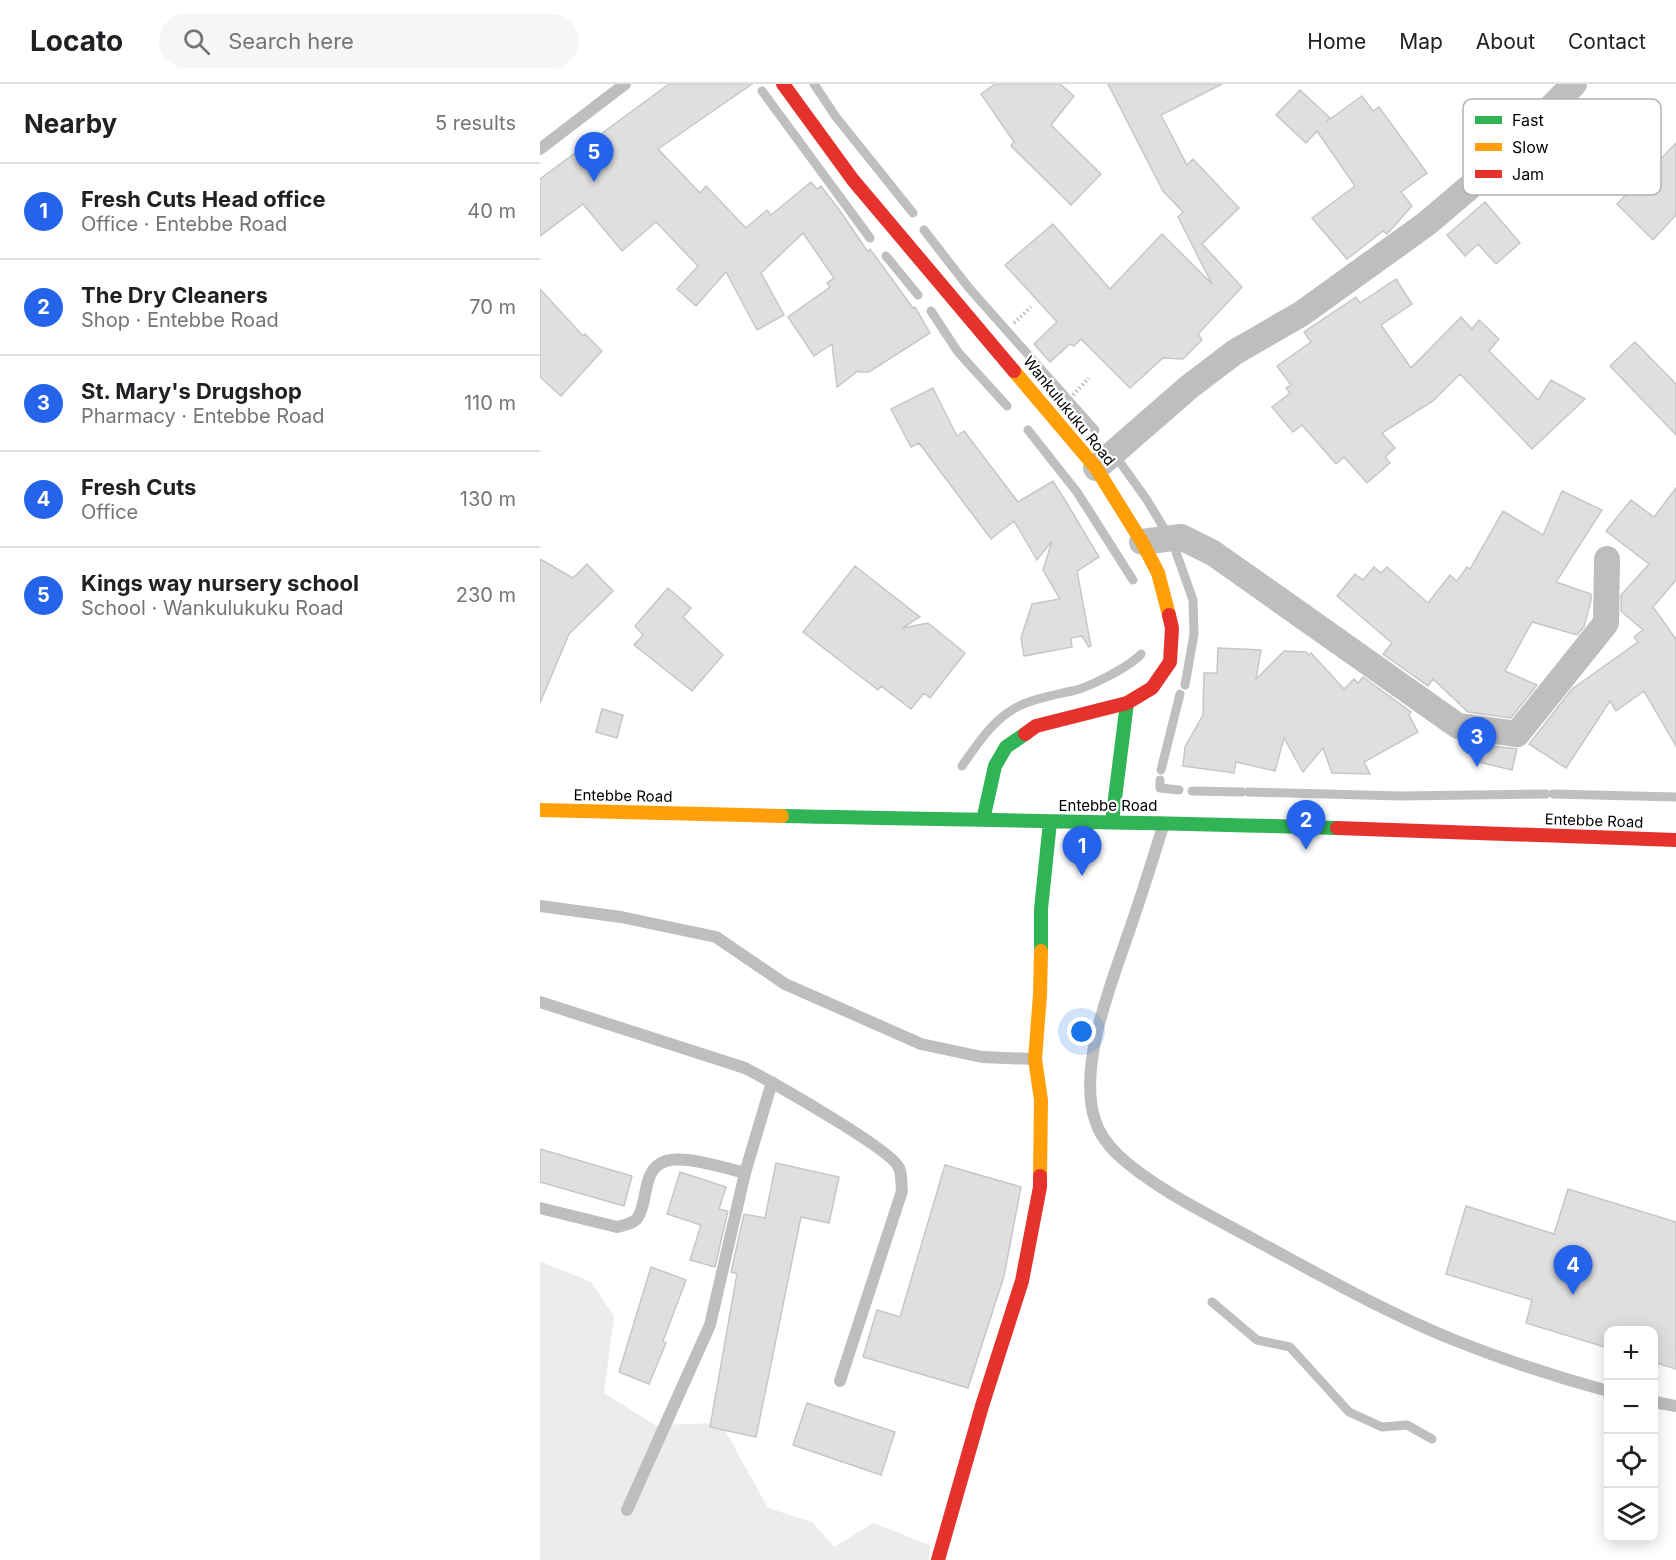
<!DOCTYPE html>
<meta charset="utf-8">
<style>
body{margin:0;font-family:Inter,sans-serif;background:#f6f6f6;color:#202124}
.controls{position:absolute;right:18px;bottom:18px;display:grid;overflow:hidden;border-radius:12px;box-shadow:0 3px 15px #0003}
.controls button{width:54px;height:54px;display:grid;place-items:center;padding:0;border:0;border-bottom:2px solid #e0e0e0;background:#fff;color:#202124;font:30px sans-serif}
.you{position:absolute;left:542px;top:948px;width:21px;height:21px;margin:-15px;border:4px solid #fff;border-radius:50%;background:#1a73e8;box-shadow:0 0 0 9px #1a73e833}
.badge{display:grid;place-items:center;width:39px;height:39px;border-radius:50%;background:#2563eb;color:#fff;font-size:20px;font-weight:700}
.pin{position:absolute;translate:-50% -50px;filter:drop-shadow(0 2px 3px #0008)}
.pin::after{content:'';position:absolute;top:32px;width:21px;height:18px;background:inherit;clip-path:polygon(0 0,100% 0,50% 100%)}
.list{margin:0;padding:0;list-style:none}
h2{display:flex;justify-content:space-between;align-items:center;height:78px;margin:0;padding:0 24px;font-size:26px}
h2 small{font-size:20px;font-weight:400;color:#757577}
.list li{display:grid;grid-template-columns:39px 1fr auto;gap:18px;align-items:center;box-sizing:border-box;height:96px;padding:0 24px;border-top:2px solid #e0e0e0}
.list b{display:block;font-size:22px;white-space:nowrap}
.list p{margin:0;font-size:20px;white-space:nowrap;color:#757577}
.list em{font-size:20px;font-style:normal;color:#757577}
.icon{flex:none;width:33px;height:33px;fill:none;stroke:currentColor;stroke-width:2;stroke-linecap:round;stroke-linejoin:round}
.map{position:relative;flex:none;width:1136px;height:1476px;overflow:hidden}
header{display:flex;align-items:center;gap:36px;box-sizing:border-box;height:84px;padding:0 30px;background:#fff;border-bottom:2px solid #e0e0e0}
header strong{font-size:28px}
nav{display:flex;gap:33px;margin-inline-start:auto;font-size:21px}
.search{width:420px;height:54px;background:#f6f6f6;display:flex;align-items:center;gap:15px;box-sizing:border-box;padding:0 21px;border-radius:33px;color:#757577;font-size:22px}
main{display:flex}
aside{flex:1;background:#fff}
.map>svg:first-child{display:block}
.green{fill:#ececec}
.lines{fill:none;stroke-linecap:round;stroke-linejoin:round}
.stream{stroke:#bfbfbf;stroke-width:9}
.building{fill:#dfdfdf;stroke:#c7c7c7;stroke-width:1.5}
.path{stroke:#b9b9b9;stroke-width:4;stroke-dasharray:1.5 3;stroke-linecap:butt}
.lane{stroke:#bebebe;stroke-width:12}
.street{stroke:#bebebe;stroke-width:26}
.fast{stroke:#30b455;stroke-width:14}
.slow{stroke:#ff9f0a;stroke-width:14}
.jam{stroke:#e5322d;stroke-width:14}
.labels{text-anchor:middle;stroke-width:4.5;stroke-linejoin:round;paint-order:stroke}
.street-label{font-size:15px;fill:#000;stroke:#fff}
.key{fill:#fff;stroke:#b2b2b2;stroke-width:1.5}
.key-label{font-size:16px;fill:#000}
</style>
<header>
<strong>Locato</strong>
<div class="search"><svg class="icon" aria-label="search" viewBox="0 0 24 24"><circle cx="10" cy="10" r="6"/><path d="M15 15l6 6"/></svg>Search here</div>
<nav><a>Home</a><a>Map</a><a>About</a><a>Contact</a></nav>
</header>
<main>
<aside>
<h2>Nearby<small>5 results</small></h2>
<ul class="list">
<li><span class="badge">1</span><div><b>Fresh Cuts Head office</b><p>Office · Entebbe Road</p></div><em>40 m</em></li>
<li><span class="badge">2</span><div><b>The Dry Cleaners</b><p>Shop · Entebbe Road</p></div><em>70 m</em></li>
<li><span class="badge">3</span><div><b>St. Mary's Drugshop</b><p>Pharmacy · Entebbe Road</p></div><em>110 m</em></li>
<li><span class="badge">4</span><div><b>Fresh Cuts</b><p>Office</p></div><em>130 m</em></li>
<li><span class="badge">5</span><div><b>Kings way nursery school</b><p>School · Wankulukuku Road</p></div><em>230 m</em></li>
</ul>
</aside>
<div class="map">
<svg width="1136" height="1476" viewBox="0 0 1136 1476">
<rect width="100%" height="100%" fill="#fff"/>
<path class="green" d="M 0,1177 L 51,1198 L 74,1232 L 64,1309 L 115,1341 L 181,1339 L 228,1424 L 272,1438 L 294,1463 L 333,1439 L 390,1461 L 389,1476 L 0,1476 Z"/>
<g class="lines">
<path class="stream" d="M 274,0 L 296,33 L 373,129
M 222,7 L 330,154
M 384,146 L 429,204 L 555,346
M 346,172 L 378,211
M 391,227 L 418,268 L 467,322
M 488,346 L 537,408 L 593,496
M 577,374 L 607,416 L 625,446
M 636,468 L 653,516 L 654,550 L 645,601
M 422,682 C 438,659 454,634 479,622 C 496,614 514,611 532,607 C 548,604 591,582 601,570
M 621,686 L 640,610
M 620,696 L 620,704 L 639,706
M 652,707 L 702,708
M 708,708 L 861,712 L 1006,710
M 1013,710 L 1136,713
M 672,1218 L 717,1256 L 750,1263 L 809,1328 L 842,1343 L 867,1341 L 892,1355"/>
</g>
<path class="building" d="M 129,0 L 212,0 L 118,65 L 160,109 L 166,102 L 206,144 L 227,126 L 231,131 L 271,98 L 277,105 L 281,102 L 300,127 L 328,168 L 330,165 L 373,224 L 375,223 L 390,249 L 329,288 L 320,288 L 318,287 L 297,303 L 292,260 L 274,272 L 248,233 L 290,203 L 287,199 L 294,194 L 263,149 L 221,189 L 244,231 L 217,246 L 186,188 L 156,222 L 137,205 L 158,182 L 116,138 L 82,167 L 43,120 L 0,152 L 0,95 Z
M 455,0 L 520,0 L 534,12 L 511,41 L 561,90 L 531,121 L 471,62 L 474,58 L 441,10 Z
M 568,0 L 682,0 L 621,31 L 647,81 L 653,75 L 699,124 L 662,160 L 702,203 L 658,250 L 662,256 L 643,275 L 623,274 L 590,304 L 541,255 L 534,262 L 530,260 L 510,278 L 494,260 L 517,238 L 465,181 L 513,140 L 570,205 L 622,150 L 672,200 L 638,133 L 643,128 L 623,107 Z
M 760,6 L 790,34 L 786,38 L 822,12 L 833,27 L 839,23 L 887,89 L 861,108 L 872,122 L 847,150 L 843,147 L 807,175 L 772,134 L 815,102 L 777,47 L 766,59 L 736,31 Z
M 1136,59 L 1136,131 L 1113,156 L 1077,120 Z
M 945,118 L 980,159 L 956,180 L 938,160 L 925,172 L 907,151 Z
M 856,195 L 872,220 L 841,241 L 871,284 L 921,233 L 932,245 L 939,236 L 959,255 L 949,267 L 998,316 L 1011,296 L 1045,315 L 992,365 L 920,290 L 893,317 L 842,349 L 855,364 L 845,373 L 850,379 L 827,399 L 804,373 L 796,380 L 762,341 L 753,348 L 732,323 L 750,309 L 746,304 L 751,301 L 737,282 L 771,258 L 764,248 L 816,213 L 820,219 Z
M 0,205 L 43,252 L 45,250 L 62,267 L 21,312 L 0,293 Z
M 1095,258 L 1136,300 L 1136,351 L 1070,282 Z
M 393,304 L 417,352 L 424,347 L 478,418 L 513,397 L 525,416 L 559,473 L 537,487 L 551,562 L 549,563 L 542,552 L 531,554 L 532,563 L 484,572 L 481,554 L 492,520 L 520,515 L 503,486 L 512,457 L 497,476 L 474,437 L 451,455 L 379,359 L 371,363 L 351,325 Z
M 1136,404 L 1136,496 L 1113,523 L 1136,555 L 1136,662 L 1104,607 L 1076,627 L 1070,617 L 1026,684 L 989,660 L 1032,605 L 1098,558 L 1094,553 L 1103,546 L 1081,527 L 1081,511 L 1109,480 L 1066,447 L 1091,416 L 1114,433 Z
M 1022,407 L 1062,426 L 1016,498 L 1051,510 L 1051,516 L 1044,543 L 1037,551 L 992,538 L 965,587 L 997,601 L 971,634 L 928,628 L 893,595 L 888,602 L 843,570 L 852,559 L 797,512 L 815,490 L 823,496 L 834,483 L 841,489 L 847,483 L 888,519 L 910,491 L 917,497 L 927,483 L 930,485 L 963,427 L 1003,451 Z
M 0,475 L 33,494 L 47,480 L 73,507 L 29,550 L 0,619 Z
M 315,482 L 380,533 L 362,544 L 388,539 L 425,569 L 390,614 L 384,609 L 371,625 L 341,602 L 338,606 L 263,548 Z
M 128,504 L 151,524 L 143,533 L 183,571 L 152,607 L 94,561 L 103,551 L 95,542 Z
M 678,564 L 721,566 L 716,595 L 744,567 L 766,568 L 768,571 L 771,569 L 804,605 L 814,595 L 818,599 L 823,593 L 871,628 L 869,631 L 878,648 L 824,678 L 830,690 L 792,689 L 783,664 L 763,688 L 744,654 L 735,687 L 696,678 L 694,689 L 643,682 L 645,663 L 663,631 L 664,589 L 677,589 Z
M 62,625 L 83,631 L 77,654 L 56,648 Z
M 943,661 L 977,665 L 972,686 L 939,678 Z
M 0,1065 L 92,1092 L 84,1122 L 0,1098 Z
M 236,1079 L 299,1093 L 289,1139 L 261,1133 L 216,1353 L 170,1343 L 197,1190 L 191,1188 L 204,1130 L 225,1134 Z
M 405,1081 L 481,1103 L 464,1192 L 428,1304 L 323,1273 L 337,1226 L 360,1233 Z
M 140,1088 L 186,1103 L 179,1125 L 188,1127 L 175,1183 L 150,1176 L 161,1141 L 127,1130 Z
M 1028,1105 L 1136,1138 L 1136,1285 L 1113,1278 L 1113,1246 L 1068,1246 L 1068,1264 L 986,1239 L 992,1216 L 906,1190 L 926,1122 L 1014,1150 Z
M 111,1183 L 146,1196 L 123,1257 L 126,1259 L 109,1300 L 79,1288 Z
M 267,1319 L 355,1348 L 341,1391 L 253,1361 Z"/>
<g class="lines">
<path class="path" d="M 474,239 L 491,223
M 533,311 L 549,294"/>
<path class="lane" d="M 0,65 L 85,0
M 624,739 C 612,778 600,817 586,856 C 569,906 538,984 555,1036 C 559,1050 567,1060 577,1070 C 613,1104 671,1132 715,1156 C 780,1191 845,1228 914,1256 C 964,1276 1016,1293 1068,1307
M 0,822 L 81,833 L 176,853 L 245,900 L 381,960 L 442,973 L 494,975
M 0,918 L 205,984 C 228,996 353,1066 359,1084 C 362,1090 361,1100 362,1107 L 300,1297
M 0,1124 L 77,1143 C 84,1141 94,1140 98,1133 C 109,1116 101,1085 126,1077 C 144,1071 186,1084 205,1089
M 1114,1318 L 1136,1322
M 87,1426 L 170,1241 L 205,1089 L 232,998"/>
<path class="street" d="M 556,384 L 649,303 L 695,268 L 761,230 L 886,140 L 951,85 L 1034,0
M 602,458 L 641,453 L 673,469 L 918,642 L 977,650 L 1066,539 L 1067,475"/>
<path class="fast" d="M 242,732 C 427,736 612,738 797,744
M 443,736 L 455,682 L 466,663 L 485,650
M 572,738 L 587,619
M 501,867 L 501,825 L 510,738"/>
<path class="slow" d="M 474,287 L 556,384 L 602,458 L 618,489 L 629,531
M 0,726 L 242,732
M 500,1092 L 501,1016 L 495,975 L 500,911 L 501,867"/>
<path class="jam" d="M 243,0 L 313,96 L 474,287
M 485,650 L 496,642 L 587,619 L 612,604 L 630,578 L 632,544 L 629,531
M 797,744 L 1136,756
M 398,1476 L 442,1322 L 482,1197 L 500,1103 L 500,1092"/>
</g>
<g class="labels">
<g class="street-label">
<text transform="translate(529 327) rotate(51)" y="5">Wankulukuku Road</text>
<text transform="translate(83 712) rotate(1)" y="5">Entebbe Road</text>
<text x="568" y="727">Entebbe Road</text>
<text transform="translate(1054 737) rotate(2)" y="5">Entebbe Road</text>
</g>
</g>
<rect x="923" y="15" width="198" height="96" rx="9" class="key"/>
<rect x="935" y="32" width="27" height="8" fill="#30b455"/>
<rect x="935" y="59" width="27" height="8" fill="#ff9f0a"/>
<rect x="935" y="86" width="27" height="8" fill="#e5322d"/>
<g class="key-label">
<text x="972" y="42">Fast</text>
<text x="972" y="69">Slow</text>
<text x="972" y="96">Jam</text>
</g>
</svg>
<div class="controls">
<button>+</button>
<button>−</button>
<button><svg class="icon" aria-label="locate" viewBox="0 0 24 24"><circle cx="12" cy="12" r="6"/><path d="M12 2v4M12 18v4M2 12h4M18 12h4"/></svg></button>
<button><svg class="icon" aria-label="layers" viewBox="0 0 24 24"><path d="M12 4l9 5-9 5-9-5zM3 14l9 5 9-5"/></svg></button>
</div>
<div class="you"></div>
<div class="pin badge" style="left:542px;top:792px">1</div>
<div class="pin badge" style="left:766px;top:766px">2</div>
<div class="pin badge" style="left:937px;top:683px">3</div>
<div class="pin badge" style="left:1033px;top:1211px">4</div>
<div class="pin badge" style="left:54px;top:98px">5</div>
</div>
</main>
